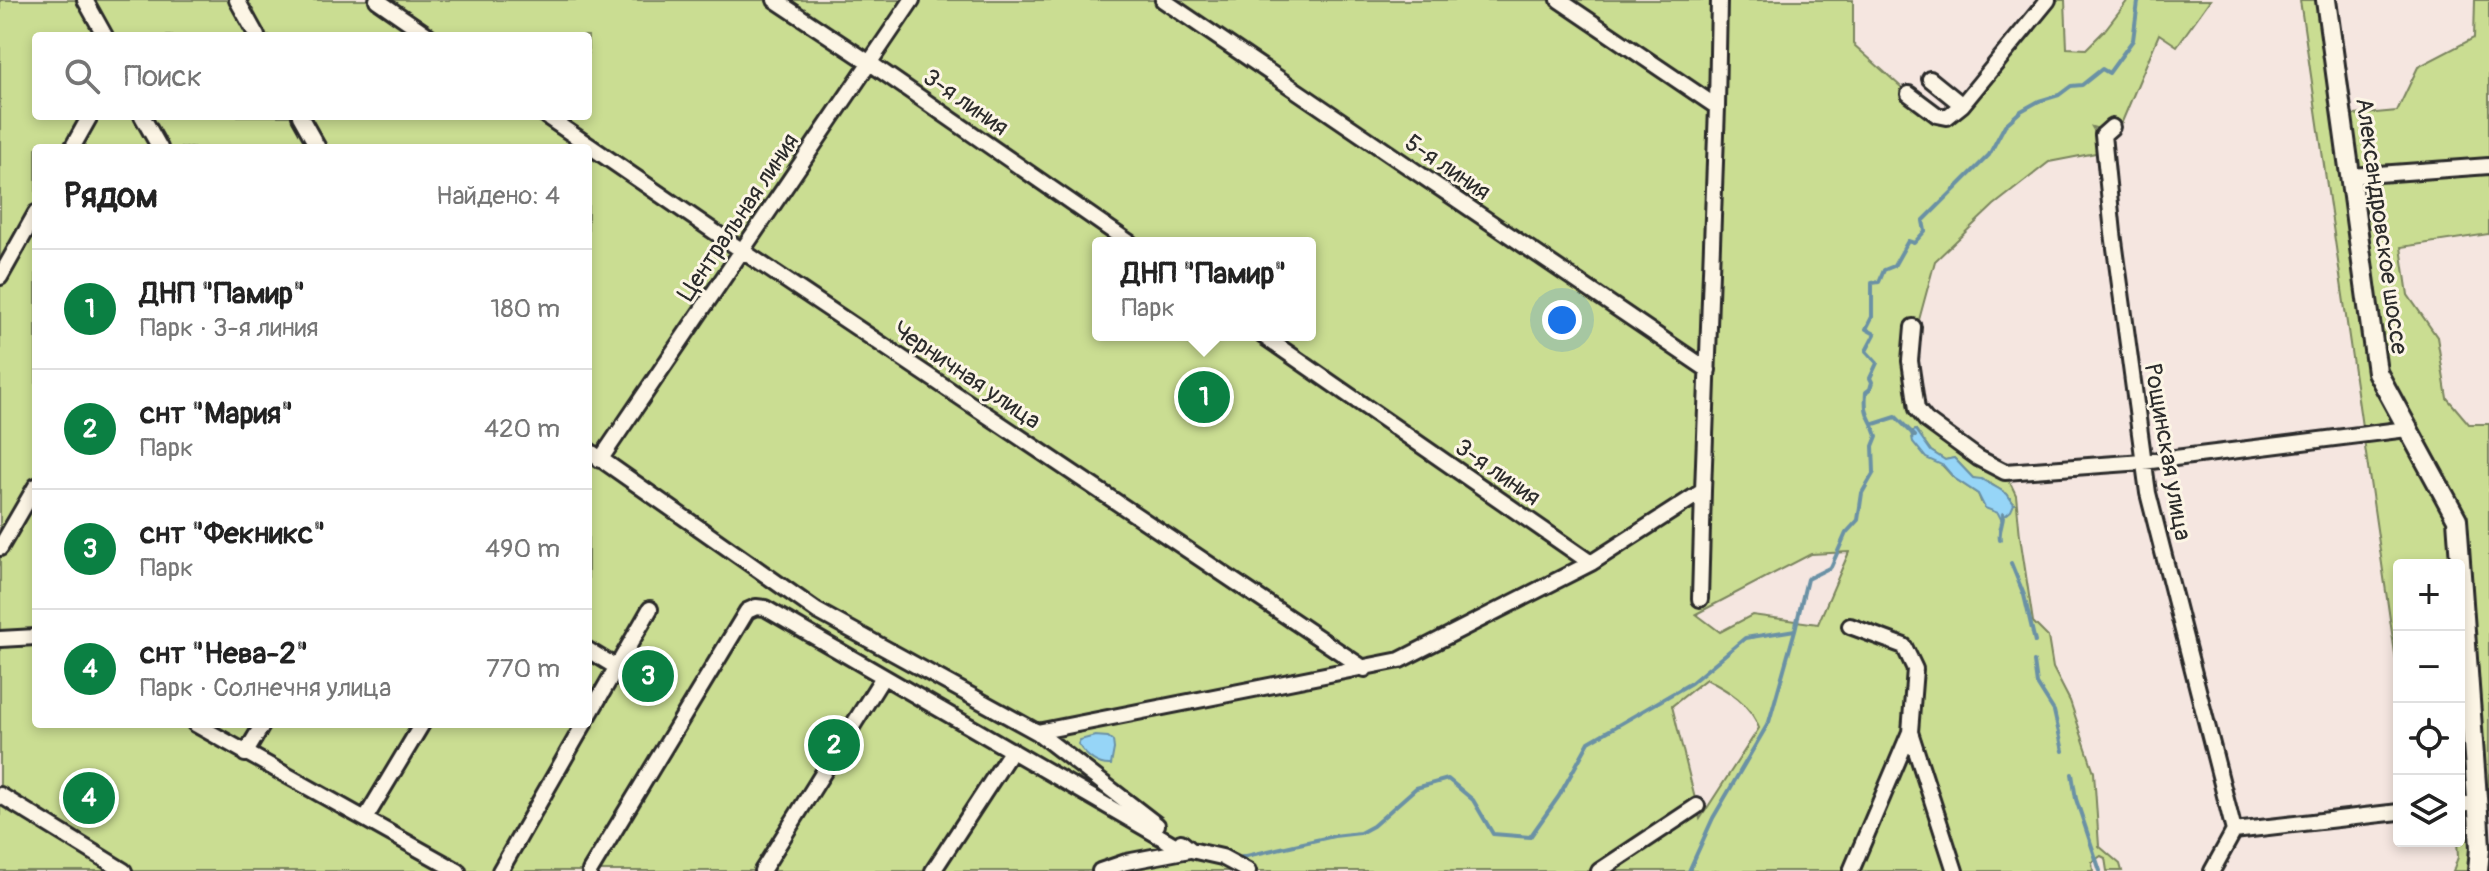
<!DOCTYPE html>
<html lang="ru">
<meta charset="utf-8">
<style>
body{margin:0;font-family:Pangolin,sans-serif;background:#f2f2f2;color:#222}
.controls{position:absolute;right:24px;bottom:24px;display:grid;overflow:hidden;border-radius:8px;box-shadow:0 4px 12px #0003}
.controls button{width:72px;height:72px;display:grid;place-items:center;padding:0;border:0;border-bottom:2px solid #e0e0e0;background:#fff;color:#222;font:40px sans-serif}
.you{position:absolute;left:1562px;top:320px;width:28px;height:28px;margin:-20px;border:6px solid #fff;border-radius:50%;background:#1a73e8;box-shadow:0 0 0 12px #1a73e833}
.badge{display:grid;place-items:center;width:52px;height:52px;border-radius:50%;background:#0b8043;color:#fff;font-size:26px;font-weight:700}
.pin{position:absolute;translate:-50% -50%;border:4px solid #fff;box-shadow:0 2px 8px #0006}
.popup{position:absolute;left:1092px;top:237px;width:224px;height:104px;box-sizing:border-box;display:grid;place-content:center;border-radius:8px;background:#fff;filter:drop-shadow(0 2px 6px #0005);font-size:26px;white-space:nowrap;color:#767676}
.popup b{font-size:30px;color:#222}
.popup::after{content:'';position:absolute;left:50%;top:100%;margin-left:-16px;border:16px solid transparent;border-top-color:#fff}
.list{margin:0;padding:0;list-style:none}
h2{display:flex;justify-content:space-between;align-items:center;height:104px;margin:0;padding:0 32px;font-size:34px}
h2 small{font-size:26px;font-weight:400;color:#767676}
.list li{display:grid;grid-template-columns:52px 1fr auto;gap:24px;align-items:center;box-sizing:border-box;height:120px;padding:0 32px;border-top:2px solid #e0e0e0}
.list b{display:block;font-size:30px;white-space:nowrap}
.list p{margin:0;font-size:26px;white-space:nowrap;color:#767676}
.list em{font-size:26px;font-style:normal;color:#767676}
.icon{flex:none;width:44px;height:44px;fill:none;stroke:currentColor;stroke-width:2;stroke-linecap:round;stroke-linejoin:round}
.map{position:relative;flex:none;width:2489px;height:871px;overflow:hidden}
.search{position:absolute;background:#fff;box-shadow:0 4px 12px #0003;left:32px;top:32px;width:560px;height:88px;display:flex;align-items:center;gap:20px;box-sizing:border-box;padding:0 28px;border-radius:8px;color:#767676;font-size:30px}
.panel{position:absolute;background:#fff;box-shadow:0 4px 12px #0003;left:32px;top:144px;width:560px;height:584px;border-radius:8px}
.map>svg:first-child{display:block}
.green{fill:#cadd92;stroke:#7a845e;stroke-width:2;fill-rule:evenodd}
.water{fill:#96d5f7;stroke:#6b91a5;stroke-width:2}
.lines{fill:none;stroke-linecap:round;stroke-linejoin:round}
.stream{stroke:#6b91a5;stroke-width:4}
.minor-casing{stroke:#2b2b2b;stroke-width:20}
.tertiary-casing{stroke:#2b2b2b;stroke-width:24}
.minor{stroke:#fcf5e5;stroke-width:14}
.tertiary{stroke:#fcf5e5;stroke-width:18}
.labels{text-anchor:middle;stroke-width:6;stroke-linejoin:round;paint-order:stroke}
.street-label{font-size:24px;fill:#2b2b2b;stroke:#fcf5e5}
</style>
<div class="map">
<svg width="2489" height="871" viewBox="0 0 2489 871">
<rect width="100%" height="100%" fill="#f5e6e0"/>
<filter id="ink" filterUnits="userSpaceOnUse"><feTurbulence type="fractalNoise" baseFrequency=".0125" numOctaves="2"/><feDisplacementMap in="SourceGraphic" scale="16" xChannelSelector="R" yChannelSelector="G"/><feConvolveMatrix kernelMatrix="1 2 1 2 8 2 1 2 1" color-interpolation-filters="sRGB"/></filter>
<g filter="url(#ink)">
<path class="green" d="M 0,0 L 1853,0 L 1853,44 L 1909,94 L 1947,117 L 2048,0 L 2065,0 L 2067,48 L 2086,49 L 2104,31 L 2128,0 L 2210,0 L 2177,46 L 2159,34 L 2122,122 L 2112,127 L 2107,124 L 2099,129 L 2092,127 L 2106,151 L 2049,162 L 1994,205 L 1935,261 L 1919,320 L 1912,334 L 1917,409 L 2005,472 L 2016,495 L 2020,536 L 2033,622 L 2048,637 L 2053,668 L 2070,701 L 2094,772 L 2099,846 L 2120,864 L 2122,871 L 2107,871 L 2105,858 L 2101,856 L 2092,862 L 2093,871 L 0,871 ZM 36,36 L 588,36 L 588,116 L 36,116 ZM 36,148 L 588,148 L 588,724 L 36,724 ZM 1098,243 L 1310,243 L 1310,335 L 1098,335 ZM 1916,430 L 1931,451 L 1945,460 L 1954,458 L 1973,478 L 1989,483 L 2007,494 L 2014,504 L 1982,504 L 1978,494 L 1954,478 L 1911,432 ZM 1849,552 L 1818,624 L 1752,615 L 1720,632 L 1696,614 L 1811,554 ZM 1706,679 C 1729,691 1750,703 1759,728 L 1700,819 L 1672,706 ZM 1061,777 L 1100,780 L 1189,849 Z
M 2300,0 L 2326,0 L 2344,116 L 2397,111 L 2418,67 L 2474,38 L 2475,0 L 2489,0 L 2489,163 L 2356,183 L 2489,168 L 2489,234 L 2401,247 L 2408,295 L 2437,337 L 2447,398 L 2469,424 L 2489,424 L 2489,871 L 2453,871 L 2458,857 L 2457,841 L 2459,841 L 2459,565 L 2399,565 L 2399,681 Z"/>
<path class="water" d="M 1916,430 L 1931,451 L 1945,460 L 1954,458 L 1973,478 L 1981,479 L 1999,489 L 2007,494 L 2014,504 L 2011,511 L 2001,519 L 1998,513 L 1985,508 L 1978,494 L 1954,478 L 1944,466 L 1926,458 L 1913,442 L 1911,432 Z
M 1095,736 L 1108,737 L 1113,741 L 1114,749 L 1111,765 C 1096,766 1086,756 1078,744 L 1080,740 Z"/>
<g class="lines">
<path class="stream" d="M 1874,424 L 1896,417 L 1915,436
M 2000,540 C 1998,529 2004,523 2003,514
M 2011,563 L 2024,595 L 2035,642
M 2034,662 L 2037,684 L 2054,711 L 2063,751
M 2072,774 L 2076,799 L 2100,871
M 1242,857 L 1334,836 L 1360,833 L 1373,826 L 1416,788 L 1448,779 L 1473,800 L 1493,834 L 1530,837 L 1559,796 L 1589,742 L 1691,683 L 1745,638 L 1795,630
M 1689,871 L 1713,818 L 1769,722 L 1795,630 L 1807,579 L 1831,567 L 1846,533 L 1858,520 L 1862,493 L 1874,472 L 1873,446 L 1877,436 C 1870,414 1864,419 1866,392 L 1870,389 L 1872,382 L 1870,378 L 1877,363 L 1866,351 L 1875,334 L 1866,329 L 1872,317 L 1872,283 L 1879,282 L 1884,270 L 1894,266 L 1908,241 L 1914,243 L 1925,231 L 1923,221 L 1989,155 L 2005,125 L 2021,111 L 2039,101 L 2059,95 L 2071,86 L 2082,85 L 2102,69 L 2109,73 L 2133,40 L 2138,2 L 2140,0"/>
<g class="minor-casing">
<path id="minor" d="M 85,0 L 105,36
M 237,0 L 257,36
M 377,0 L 429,36
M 775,0 L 870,63 L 1130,243
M 1163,0 L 1708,370
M 1559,0 L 1717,107
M 1930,79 L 1962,105
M 1909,94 L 1937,115 L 1947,117 L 1962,105 L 2048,0
M 142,116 L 160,148
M 300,116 L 318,148
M 546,116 L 741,250 L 1365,669
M 2112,127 L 2103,135 L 2113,233 L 2148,493 L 2234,831
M 72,148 L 90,116
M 2351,176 L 2489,166
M 0,277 L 36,213
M 1913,327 L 1910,361 L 1917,409 L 1926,420 L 1978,458 L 2005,472 L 2143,462 L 2407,429
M 1262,335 L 1591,563
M 588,450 L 817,611 L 1037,732 L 1157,825
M 600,460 L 912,0
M 0,548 L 36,486
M 1700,599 L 1703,491
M 1850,626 L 1904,646 L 1915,669 L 1910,732 L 1955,871
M 0,639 L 36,637
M 588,650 L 616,667
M 588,717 L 650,609
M 195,724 L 458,871
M 1037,732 L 1400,660 L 1591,563 L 1703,491 L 1717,107 L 1719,0
M 245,754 L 263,724
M 0,795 L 124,871
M 2459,805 L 2477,803
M 365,819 L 422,724
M 2234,831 L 2399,812
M 1181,842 L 1191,850 L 1222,857 L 1248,871
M 500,871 L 584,724
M 590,871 L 747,611 L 756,607 L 765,608 L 1185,851
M 762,871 L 883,677
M 933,871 L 1012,750
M 1100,871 L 1126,862 L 1189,850
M 1599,871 L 1697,806
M 1851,871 L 1910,732
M 2212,871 L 2234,831"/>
</g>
<g class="tertiary-casing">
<path id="tertiary" d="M 2326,0 L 2377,372 L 2457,519 L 2478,812 L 2480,848 L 2478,871"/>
</g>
<use href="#minor" class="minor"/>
<use href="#tertiary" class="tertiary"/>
</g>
</g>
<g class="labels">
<g class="street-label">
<text transform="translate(966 102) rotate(35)" y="8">3-я линия</text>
<text transform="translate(1448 167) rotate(34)" y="8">5-я линия</text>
<text transform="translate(738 217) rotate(-56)" y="8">Центральная линия</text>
<text transform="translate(2382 226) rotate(82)" y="8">Александровское шоссе</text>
<text transform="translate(967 375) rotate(34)" y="8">Черничная улица</text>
<text transform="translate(2168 452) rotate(80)" y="8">Рощинская улица</text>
<text transform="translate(1498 472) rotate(35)" y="8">3-я линия</text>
</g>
</g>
</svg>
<div class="controls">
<button>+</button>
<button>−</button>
<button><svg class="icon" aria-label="locate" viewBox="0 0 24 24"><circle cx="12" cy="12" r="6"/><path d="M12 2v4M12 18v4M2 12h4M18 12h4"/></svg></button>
<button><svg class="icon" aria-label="layers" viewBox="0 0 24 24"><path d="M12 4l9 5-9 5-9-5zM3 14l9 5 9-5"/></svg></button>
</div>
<div class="you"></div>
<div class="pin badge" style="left:1204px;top:397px">1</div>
<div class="popup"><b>ДНП &quot;Памир&quot;</b>Парк</div>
<div class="pin badge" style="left:834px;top:745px">2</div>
<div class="pin badge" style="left:648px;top:676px">3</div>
<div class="pin badge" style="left:89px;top:798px">4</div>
<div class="search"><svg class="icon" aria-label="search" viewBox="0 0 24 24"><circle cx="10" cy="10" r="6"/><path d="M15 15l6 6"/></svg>Поиск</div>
<section class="panel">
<h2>Рядом<small>Найдено: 4</small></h2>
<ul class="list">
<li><span class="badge">1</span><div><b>ДНП &quot;Памир&quot;</b><p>Парк · 3-я линия</p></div><em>180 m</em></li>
<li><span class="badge">2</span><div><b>снт &quot;Мария&quot;</b><p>Парк</p></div><em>420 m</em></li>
<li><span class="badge">3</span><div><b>снт &quot;Фекникс&quot;</b><p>Парк</p></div><em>490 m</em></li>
<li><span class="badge">4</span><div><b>снт &quot;Нева-2&quot;</b><p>Парк · Солнечня улица</p></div><em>770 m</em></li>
</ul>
</section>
</div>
